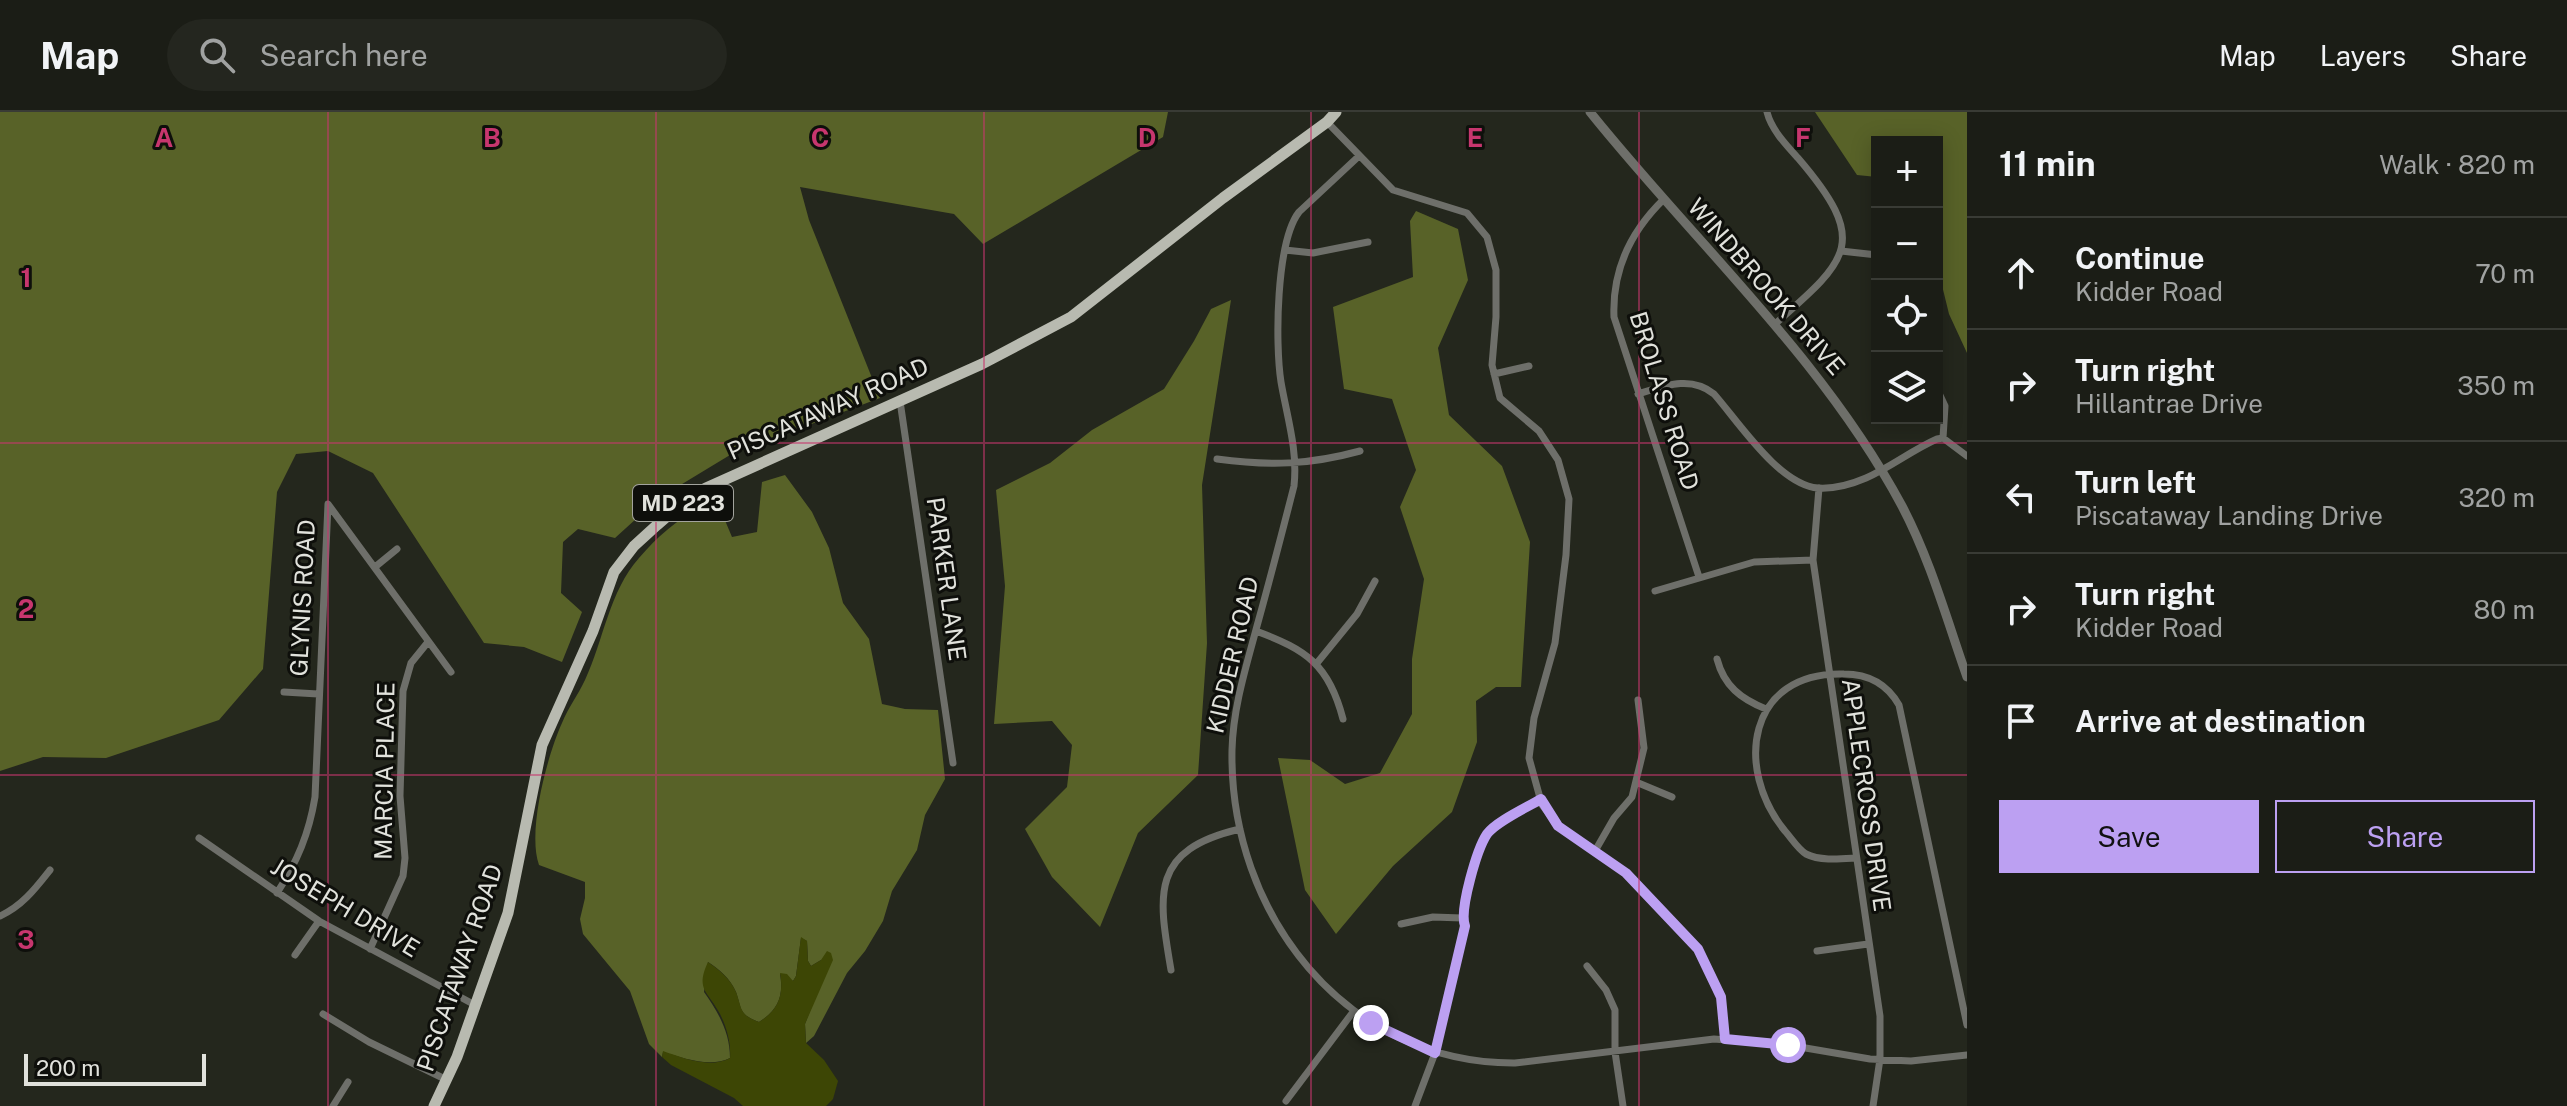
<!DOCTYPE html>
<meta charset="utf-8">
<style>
body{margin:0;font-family:"Public Sans",sans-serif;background:#24261f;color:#f1f3f6}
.controls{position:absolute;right:24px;top:24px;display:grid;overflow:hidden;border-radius:0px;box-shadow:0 4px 20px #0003}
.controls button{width:72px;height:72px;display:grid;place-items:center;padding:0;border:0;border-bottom:2px solid #393b35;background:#1b1d16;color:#f1f3f6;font:40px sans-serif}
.scale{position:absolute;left:24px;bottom:20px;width:182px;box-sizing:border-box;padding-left:8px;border:4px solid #e1e2dc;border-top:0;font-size:22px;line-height:28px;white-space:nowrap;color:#e1e2dc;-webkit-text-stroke:6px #0e0f0b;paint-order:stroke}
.stop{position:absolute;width:24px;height:24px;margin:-18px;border:6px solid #bca0f2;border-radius:50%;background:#fff}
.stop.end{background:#bca0f2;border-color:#fff;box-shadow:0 2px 8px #0008}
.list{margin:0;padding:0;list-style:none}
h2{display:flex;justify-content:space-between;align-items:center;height:104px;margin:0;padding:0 32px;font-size:34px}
h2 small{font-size:26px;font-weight:400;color:#a0a2a1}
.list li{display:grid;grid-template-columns:52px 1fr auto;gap:24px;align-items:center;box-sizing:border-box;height:112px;padding:0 32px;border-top:2px solid #393b35}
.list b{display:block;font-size:30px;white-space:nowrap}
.list p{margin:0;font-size:26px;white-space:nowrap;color:#a0a2a1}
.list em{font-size:26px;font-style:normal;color:#a0a2a1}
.actions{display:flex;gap:16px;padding:24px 32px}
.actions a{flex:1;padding:18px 0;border:2px solid #bca0f2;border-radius:0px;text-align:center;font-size:28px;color:#bca0f2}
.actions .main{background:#bca0f2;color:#111}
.icon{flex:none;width:44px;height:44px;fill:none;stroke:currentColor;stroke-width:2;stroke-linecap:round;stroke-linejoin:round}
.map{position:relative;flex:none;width:1967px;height:994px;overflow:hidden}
header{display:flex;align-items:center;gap:48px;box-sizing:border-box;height:112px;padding:0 40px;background:#1b1d16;border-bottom:2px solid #393b35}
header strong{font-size:38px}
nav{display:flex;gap:44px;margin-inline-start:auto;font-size:28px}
.search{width:560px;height:72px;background:#24261f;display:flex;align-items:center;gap:20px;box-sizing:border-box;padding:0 28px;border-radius:44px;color:#a0a2a1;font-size:30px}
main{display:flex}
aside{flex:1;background:#1b1d16}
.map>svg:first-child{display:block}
.forest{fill:#586228}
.water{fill:#3d4605}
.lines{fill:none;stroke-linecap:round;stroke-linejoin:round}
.minor{stroke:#6e6f6a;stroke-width:7}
.tertiary{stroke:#6e6f6a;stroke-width:9}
.primary{stroke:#b8bab0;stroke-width:11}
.route{stroke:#bca0f2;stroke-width:10}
.grid{fill:none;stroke:#c7366e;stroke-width:2;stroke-opacity:0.55}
.labels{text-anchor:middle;stroke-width:6;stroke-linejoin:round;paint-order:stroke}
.shield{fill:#0e0f0b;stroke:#a2a39d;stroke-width:2}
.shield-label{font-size:22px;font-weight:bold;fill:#e1e2dc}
.street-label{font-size:24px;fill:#e1e2dc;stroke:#0e0f0b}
.grid-label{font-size:26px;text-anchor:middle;font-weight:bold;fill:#c7366e;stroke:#0e0f0b;stroke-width:6;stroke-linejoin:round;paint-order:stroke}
</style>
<header>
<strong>Map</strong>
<div class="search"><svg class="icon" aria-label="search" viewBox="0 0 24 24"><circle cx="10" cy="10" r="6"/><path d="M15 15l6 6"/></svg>Search here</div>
<nav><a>Map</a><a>Layers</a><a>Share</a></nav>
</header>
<main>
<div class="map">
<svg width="1967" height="994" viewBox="0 0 1967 994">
<rect width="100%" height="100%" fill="#24271d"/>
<path class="forest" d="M 0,0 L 1168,0 L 1163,25 L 983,132 L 954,102 L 800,75 L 809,108 L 880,286 L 730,343 L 659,386 L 615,426 L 578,417 L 563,430 L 561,481 L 582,500 L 562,550 L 524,535 L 484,531 L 373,361 L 328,339 L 296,342 L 277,380 L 263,557 L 219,608 L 106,646 L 43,645 L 0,659 Z
M 1815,0 L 1967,0 L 1967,241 L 1949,202 L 1937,153 L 1937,30 L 1877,30 L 1877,65 L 1857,63 Z
M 1416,99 L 1458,117 L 1468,168 L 1438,236 L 1449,303 L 1502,354 L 1530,430 L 1521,575 L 1496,575 L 1476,589 L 1477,630 L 1452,700 L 1393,754 L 1336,822 L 1305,778 L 1278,646 L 1310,648 L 1345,672 L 1380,661 L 1412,602 L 1412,547 L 1424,467 L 1400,395 L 1416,358 L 1392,287 L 1344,277 L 1333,195 L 1413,165 L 1410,109 Z
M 1231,188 L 1202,373 L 1207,531 L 1198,663 L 1138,721 L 1100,815 L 1052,765 L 1025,717 L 1067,675 L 1072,633 L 1052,609 L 994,612 L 1005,474 L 996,378 L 1050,351 L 1092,318 L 1164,277 L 1194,229 L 1211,197 Z
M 785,363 L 812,400 L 829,436 L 843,491 L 869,527 L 882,592 L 905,597 L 938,598 L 945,667 L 925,703 L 917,738 L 892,779 L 883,809 L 865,839 L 847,861 L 814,924 L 806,931 L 805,912 L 815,886 L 821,848 L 811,854 L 808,849 L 807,829 L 801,826 L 796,864 L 793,869 L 780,862 C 784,884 778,898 759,910 C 738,902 742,897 736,880 C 730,866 719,857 708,850 L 704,880 C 719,901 730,921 730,946 C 710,956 683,946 663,940 L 662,945 L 649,932 L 630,879 L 583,822 L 580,807 L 585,786 L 585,770 L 539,753 C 527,720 547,644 562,611 C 568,596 578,583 585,568 C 604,527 609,480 639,446 C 662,419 685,402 716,387 L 732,425 L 757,420 L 762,370 Z"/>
<path class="water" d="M 801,825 L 807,829 L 808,849 L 811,854 L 821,848 L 827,839 L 831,841 L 833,848 L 805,912 L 806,931 L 824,948 L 838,969 L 833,987 L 826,994 L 743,994 L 734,986 L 671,953 L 662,945 L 663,939 C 683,946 710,957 730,946 C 731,931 727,916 720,902 C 708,879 695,878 708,850 C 719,858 730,866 736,880 C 742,896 739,903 759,910 C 778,898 784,884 780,861 L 787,862 L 793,869 L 796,864 Z"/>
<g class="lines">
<path class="minor" d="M 1767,0 C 1771,17 1786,33 1798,46 C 1870,130 1849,147 1775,212
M 1327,10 L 1393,78 L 1467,101 L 1487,125 L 1496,158 L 1496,205 L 1492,253 L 1500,286 L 1539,319 L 1558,348 L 1569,387 L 1566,443 L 1555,531 L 1534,606 L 1529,646 L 1542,693 L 1558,714 L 1626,761 L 1698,837 L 1721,885 L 1725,927
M 1359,44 L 1299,100 C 1276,130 1275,232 1281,270 C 1287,305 1298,338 1294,374 C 1282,421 1270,467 1257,514 C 1246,555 1233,596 1232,638 C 1229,801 1345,952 1515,951 L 1714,927 L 1788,933 L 1870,947 L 1911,949 L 1967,943
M 1664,87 C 1631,119 1612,159 1614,205 L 1699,465
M 1285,138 L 1313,141 L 1368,130
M 1841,139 L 1877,143
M 1494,262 L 1529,254
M 1937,277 L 1945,294 L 1943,326
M 1638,282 C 1664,274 1691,263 1714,282 C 1738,309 1779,373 1818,376 C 1833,377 1852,372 1866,366 C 1891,355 1912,338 1937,327 L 1943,326 L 1967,344
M 900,289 L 953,651
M 1217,347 C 1269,354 1309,353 1360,339
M 1819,376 L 1813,448 L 1880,904 L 1880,947 L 1873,994
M 375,455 L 397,437
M 1655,479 L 1754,450 L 1813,448
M 1256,519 C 1307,538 1329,553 1343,607
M 1717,547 C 1724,574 1741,587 1766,597
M 1317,551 L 1357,502 L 1375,469
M 284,580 L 318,582
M 1636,670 L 1672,685
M 199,726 L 319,809 L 475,893
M 1595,739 L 1614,706 L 1632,685 L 1644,636 L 1638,588
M 1855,746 C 1840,747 1820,749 1806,742 C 1798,737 1792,727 1785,719 C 1734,657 1747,559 1844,562 C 1868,562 1887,572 1899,593 L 1967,913
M 277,781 C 297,750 309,722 315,685 L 328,392 L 451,560
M 0,804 C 22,794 35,777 50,758
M 1401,812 L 1433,805 L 1462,806
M 370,837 L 403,764 L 405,746 L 400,684 L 403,579 L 411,551 L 428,530
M 1817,839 L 1868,832
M 295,843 L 319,809
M 1587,854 L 1606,878 L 1615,898 L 1615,940 L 1623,994
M 1171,858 C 1158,782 1150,738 1240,717
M 323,902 L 369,930 L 447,968
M 1286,989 L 1353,900
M 333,994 L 348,970
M 1415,994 L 1435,941 L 1465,814 C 1459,799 1477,737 1487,722 C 1497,709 1526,696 1541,687"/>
<path class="tertiary" d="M 1590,0 C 1695,131 1822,245 1902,394 C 1930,447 1947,508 1967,565"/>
<path class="primary" d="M 434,994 L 457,945 L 508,801 L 542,633 L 593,519 L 614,460 L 634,434 L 657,413 L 687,387 L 706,376 L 982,252 L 1071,205 L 1223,86 L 1327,10 L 1336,0"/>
</g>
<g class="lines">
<path class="route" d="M 1371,911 L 1435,941 L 1465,814 C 1459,798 1477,737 1487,722 C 1497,709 1526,696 1541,687 L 1558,714 L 1626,761 L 1698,837 L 1721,885 L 1725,927 L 1788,933"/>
</g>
<path class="grid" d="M 328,0 L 328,994M 656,0 L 656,994M 984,0 L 984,994M 1311,0 L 1311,994M 1639,0 L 1639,994M 0,331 L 1967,331M 0,663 L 1967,663"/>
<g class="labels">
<rect class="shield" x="633" y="373" width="100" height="36" rx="6"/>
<g class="shield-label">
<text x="683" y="399">MD 223</text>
</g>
<g class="street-label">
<text transform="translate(1766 175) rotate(49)" y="8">WINDBROOK DRIVE</text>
<text transform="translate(1664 289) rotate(73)" y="8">BROLASS ROAD</text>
<text transform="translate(828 297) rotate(-24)" y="8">PISCATAWAY ROAD</text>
<text transform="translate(946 467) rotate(82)" y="8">PARKER LANE</text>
<text transform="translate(303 486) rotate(-87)" y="8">GLYNIS ROAD</text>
<text transform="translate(1233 543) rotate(-77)" y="8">KIDDER ROAD</text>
<text transform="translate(385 659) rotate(-89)" y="8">MARCIA PLACE</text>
<text transform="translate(1866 683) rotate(82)" y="8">APPLECROSS DRIVE</text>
<text transform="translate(345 796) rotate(31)" y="8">JOSEPH DRIVE</text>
<text transform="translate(460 856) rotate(-71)" y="8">PISCATAWAY ROAD</text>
</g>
</g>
<g class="grid-label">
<text x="164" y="35">A</text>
<text x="492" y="35">B</text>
<text x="820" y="35">C</text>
<text x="1147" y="35">D</text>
<text x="1475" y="35">E</text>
<text x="1803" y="35">F</text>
<text x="26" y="175">1</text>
<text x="26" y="506">2</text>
<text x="26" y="837">3</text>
</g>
</svg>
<div class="controls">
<button>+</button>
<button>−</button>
<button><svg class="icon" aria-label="locate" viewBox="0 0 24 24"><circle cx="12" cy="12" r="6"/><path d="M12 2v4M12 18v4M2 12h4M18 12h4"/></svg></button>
<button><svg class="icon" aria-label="layers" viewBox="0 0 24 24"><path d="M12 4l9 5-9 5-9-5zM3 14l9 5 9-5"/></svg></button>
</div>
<div class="scale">200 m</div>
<div class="stop" style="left:1788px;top:933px"></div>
<div class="stop end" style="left:1371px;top:911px"></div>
</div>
<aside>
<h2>11 min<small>Walk · 820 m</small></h2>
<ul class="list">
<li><svg class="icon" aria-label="ahead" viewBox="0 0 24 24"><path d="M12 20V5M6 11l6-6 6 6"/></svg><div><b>Continue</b><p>Kidder Road</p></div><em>70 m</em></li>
<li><svg class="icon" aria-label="right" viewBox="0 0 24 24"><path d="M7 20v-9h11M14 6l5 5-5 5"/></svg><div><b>Turn right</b><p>Hillantrae Drive</p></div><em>350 m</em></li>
<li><svg class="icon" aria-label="left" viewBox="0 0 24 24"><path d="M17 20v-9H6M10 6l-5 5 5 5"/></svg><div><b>Turn left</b><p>Piscataway Landing Drive</p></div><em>320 m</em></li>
<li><svg class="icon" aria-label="right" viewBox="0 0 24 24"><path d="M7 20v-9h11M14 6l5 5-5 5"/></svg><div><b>Turn right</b><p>Kidder Road</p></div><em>80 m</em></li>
<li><svg class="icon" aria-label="arrive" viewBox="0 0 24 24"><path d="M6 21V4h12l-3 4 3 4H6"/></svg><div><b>Arrive at destination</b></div></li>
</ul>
<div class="actions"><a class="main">Save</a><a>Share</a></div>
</aside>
</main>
